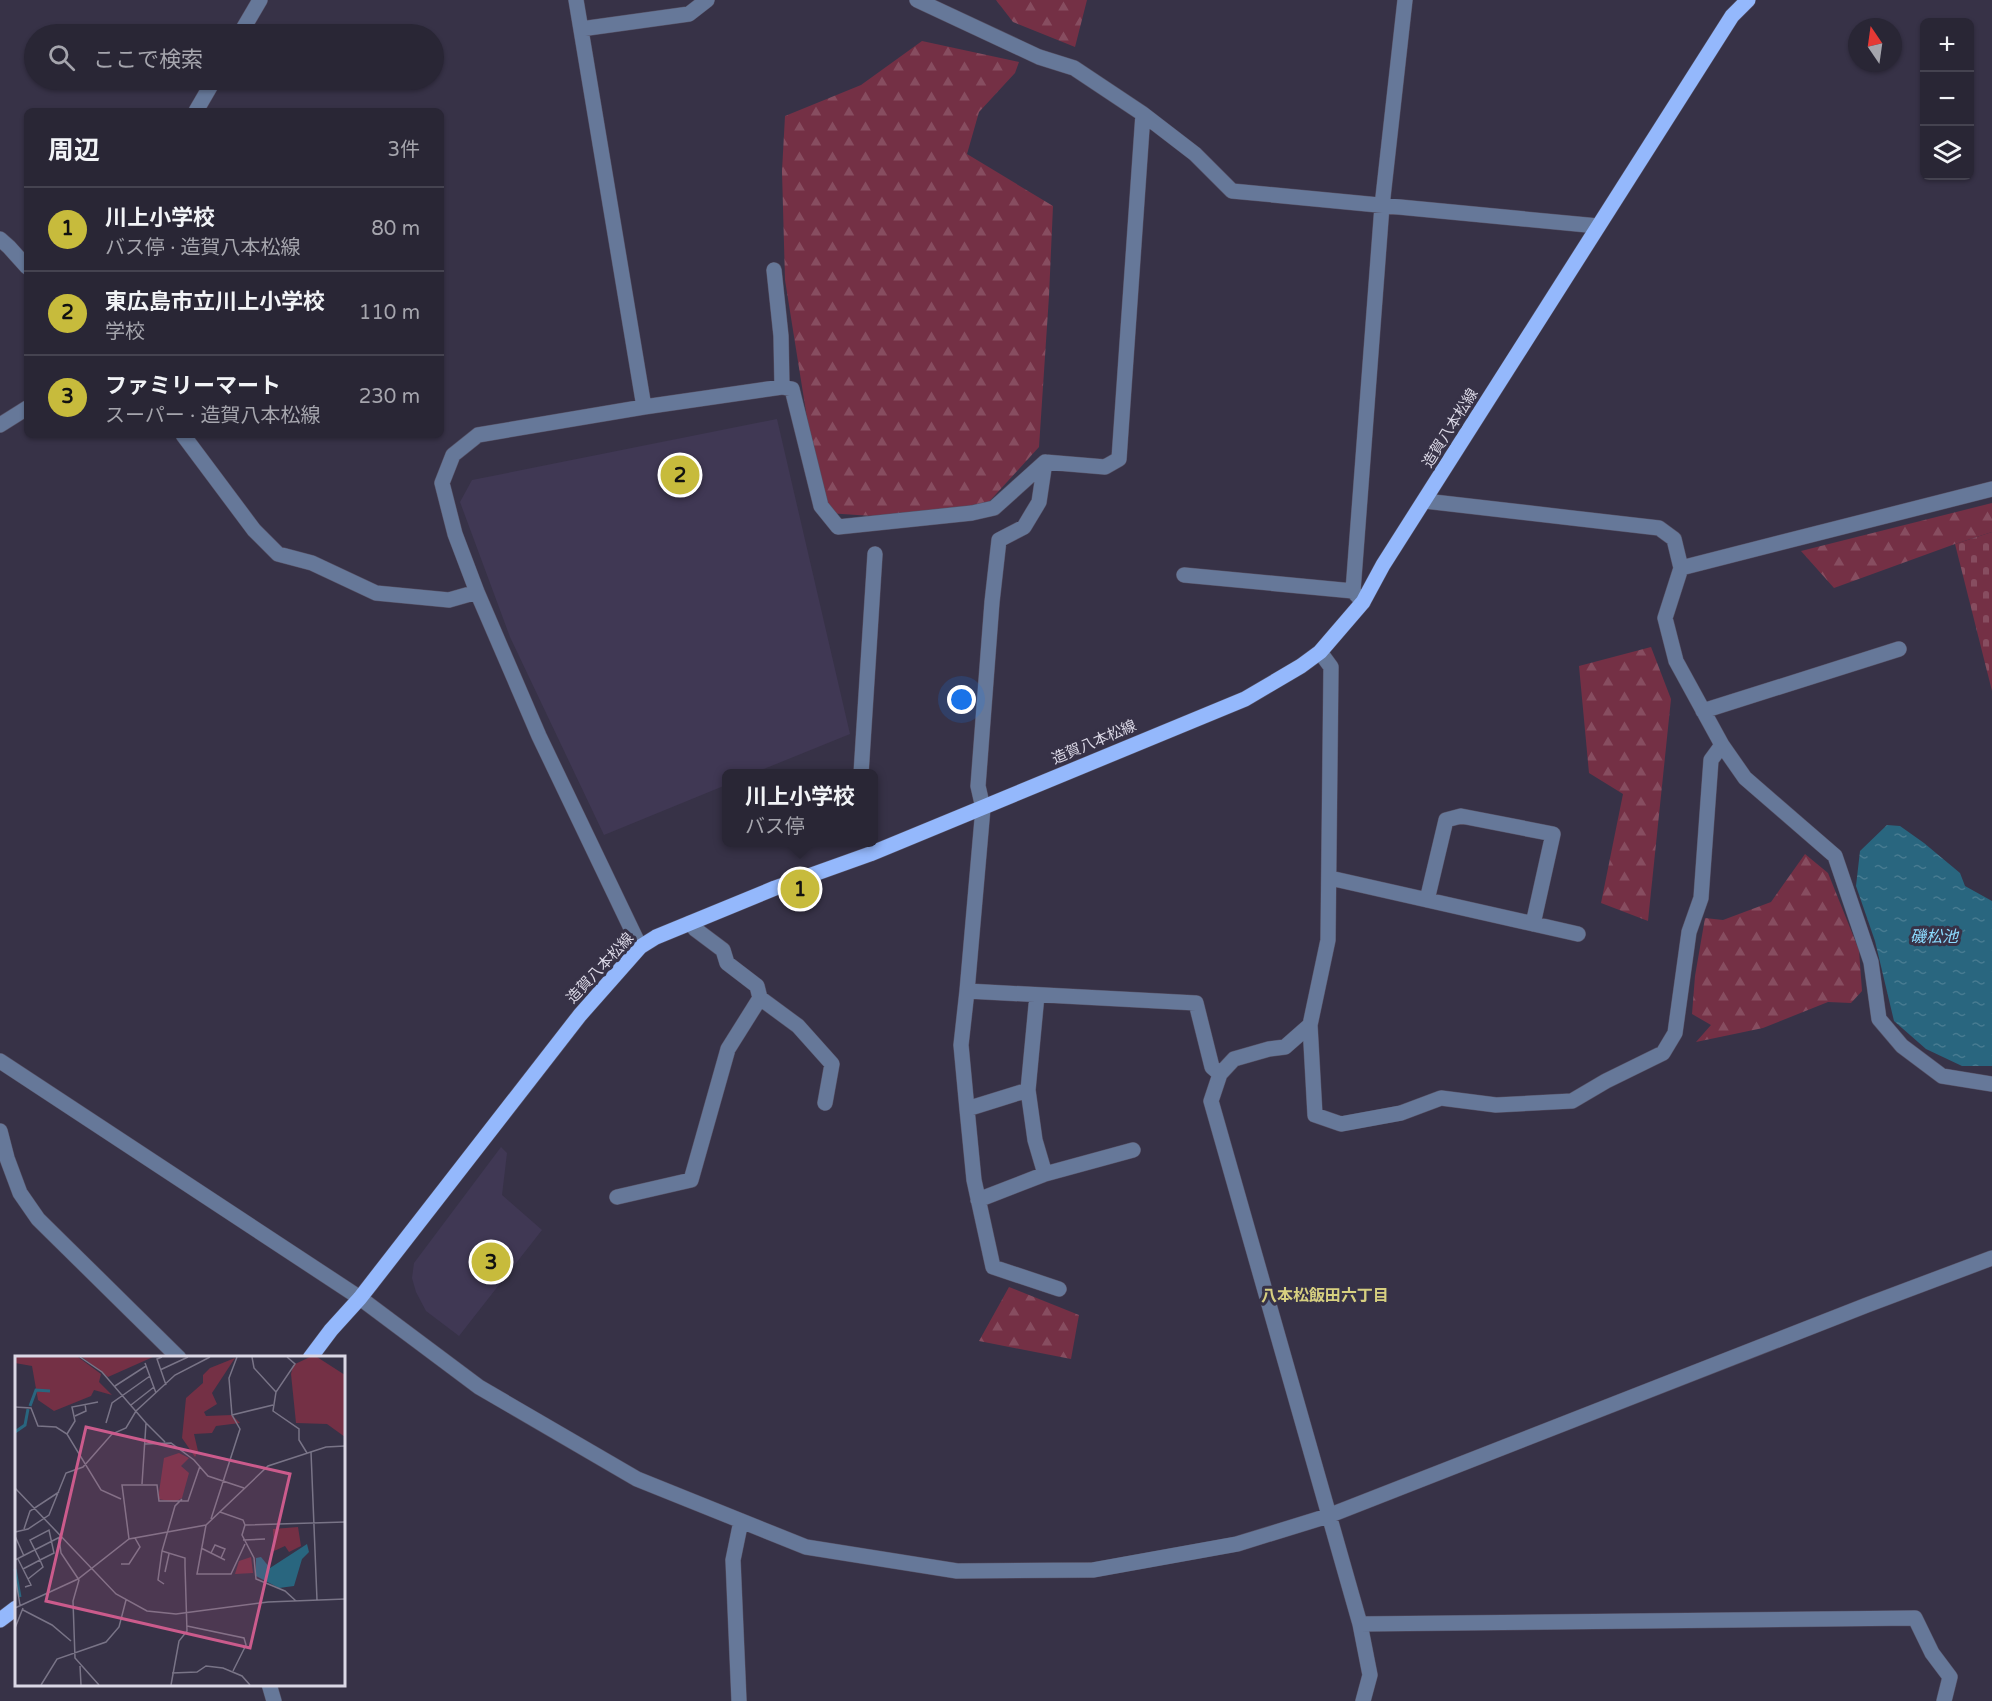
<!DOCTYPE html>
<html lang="ja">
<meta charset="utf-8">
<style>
body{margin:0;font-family:"Varela Round","Noto Sans JP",sans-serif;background:#312e3d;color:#f1f3f6}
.controls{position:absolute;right:18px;top:18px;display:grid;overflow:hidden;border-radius:9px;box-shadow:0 2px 4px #0004}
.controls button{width:54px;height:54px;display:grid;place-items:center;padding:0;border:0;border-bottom:2px solid #454350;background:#292635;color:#f1f3f6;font:30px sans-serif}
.compass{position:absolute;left:1848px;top:18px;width:54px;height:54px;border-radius:50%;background:#292635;box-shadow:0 2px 4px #0004;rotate:347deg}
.you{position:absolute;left:962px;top:700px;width:21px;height:21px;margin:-15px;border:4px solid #fff;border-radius:50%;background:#1a73e8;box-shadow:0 0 0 9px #1a73e833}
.badge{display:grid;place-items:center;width:39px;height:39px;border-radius:50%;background:#c7bb3c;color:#111;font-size:20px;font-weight:700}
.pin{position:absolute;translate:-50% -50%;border:3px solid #fff;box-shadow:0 2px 6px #0006}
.popup{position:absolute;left:722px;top:769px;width:156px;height:78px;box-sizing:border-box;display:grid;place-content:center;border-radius:9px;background:#292635;filter:drop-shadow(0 2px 4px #0005);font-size:20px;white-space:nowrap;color:#a5a5ad}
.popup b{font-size:22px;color:#f1f3f6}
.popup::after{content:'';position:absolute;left:50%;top:100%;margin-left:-12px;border:12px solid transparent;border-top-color:#292635}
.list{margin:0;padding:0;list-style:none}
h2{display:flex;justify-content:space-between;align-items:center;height:78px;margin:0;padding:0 24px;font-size:26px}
h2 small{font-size:20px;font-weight:400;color:#a5a5ad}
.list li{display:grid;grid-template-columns:39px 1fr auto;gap:18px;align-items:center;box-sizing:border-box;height:84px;padding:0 24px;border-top:2px solid #454350}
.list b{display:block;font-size:22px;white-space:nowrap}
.list p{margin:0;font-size:20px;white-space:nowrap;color:#a5a5ad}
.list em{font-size:20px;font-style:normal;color:#a5a5ad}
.icon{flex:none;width:33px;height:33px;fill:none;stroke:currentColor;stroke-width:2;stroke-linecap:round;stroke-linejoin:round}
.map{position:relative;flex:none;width:1992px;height:1701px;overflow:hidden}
.search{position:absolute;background:#292635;box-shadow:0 2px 4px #0004;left:24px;top:24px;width:420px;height:66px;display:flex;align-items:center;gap:15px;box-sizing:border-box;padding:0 21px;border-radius:33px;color:#a5a5ad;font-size:22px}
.panel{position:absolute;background:#292635;box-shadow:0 2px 4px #0004;left:24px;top:108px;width:420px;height:330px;border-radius:9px}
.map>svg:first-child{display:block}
.built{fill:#403854}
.forest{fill:url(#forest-firs)}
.cemetery{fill:url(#cemetery-stones)}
.water{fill:url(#water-ripples)}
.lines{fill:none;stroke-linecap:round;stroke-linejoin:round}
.minor-casing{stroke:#555064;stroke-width:16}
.major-casing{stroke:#555064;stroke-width:16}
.minor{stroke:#667899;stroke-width:15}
.major{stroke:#94b8fc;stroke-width:15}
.labels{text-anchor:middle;stroke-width:6;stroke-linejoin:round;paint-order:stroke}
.street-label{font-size:15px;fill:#dbd8e6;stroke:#373247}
.water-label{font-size:16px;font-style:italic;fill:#8cdbff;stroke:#373247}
.neighbourhood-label{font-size:16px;font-weight:bold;fill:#d6cf80;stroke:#373247}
.inset-river{fill:none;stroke:#29667f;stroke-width:3}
.inset-road{fill:none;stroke:#797487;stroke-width:1.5}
.view{fill:#cb5b8c;fill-opacity:0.15;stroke:#cb5b8c;stroke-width:3}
.inset-edge{fill:none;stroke:#dbd8e6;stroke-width:3}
</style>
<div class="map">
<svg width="1992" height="1701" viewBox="0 0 1992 1701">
<defs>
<pattern id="forest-firs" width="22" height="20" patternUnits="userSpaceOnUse" patternTransform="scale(1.5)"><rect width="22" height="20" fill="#743045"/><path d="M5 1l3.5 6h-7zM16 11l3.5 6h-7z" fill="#874d60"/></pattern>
<pattern id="cemetery-stones" width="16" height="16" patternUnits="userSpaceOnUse" patternTransform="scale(1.5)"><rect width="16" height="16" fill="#743045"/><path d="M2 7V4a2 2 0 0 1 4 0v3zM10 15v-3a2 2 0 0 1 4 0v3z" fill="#874d60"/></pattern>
<pattern id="water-ripples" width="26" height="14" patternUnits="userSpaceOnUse" patternTransform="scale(1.5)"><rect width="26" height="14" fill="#29667f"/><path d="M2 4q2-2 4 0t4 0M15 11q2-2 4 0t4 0" fill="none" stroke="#477b91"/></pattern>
</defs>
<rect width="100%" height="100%" fill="#373247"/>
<path class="built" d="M 777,419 L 850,734 L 754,773 L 726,774 L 726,785 L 604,835 L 510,637 L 460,502 L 472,480 Z
M 501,1147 L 507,1153 L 502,1195 L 542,1230 L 459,1336 L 426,1311 L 416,1292 L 412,1278 L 414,1263 Z"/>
<path class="forest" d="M 996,0 L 1087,0 L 1075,47 L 1013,22 Z
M 922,41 L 1019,62 L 1015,73 L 979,112 L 967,154 L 1053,206 L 1049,296 L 1039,447 L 986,505 L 918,519 L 827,513 L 807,418 L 785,280 L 782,171 L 785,116 L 861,85 Z
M 1992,503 L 1992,532 L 1955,544 L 1834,588 L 1801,551 Z
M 1651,647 L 1671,699 L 1648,921 L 1601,903 L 1623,794 L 1589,773 L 1579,666 Z
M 1805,854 L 1828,873 L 1859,950 L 1862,991 L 1851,1003 L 1828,1002 L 1763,1028 L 1696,1042 L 1711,1025 L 1692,1014 L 1695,976 L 1705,918 L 1723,920 L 1771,902 Z
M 1009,1287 L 1079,1315 L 1071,1359 L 979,1341 Z"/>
<path class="cemetery" d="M 1992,532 L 1992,691 L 1955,544 Z"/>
<path class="water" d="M 1887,825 L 1900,826 L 1924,843 L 1960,873 L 1965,886 L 1992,901 L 1992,1066 L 1962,1066 L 1926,1049 L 1894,1021 L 1875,941 L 1856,886 L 1860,851 Z"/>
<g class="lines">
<g class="minor-casing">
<path id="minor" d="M 576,0 L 644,407
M 917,0 L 1039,57 L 1074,68 L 1143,114 L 1195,154 L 1232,191 L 1598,226
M 581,29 L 689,14 L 707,0
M 240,34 L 260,0
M 196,111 L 214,80
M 0,239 L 9,247 L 27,267
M 774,270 L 781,336 L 782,387
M 0,425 L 27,408
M 183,435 L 254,530 L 278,554 L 312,563 L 376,593 L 449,600 L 477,592
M 1045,462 L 1039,502 L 1024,527 L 999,540 L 992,602 L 978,786 L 983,808 L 967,991 L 1196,1003 L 1212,1067 L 1220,1074
M 1425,501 L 1659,528 L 1674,539 L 1681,568 L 1665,618 L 1676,661 L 1722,745 L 1745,778 L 1835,856 L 1871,962 L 1879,1019 L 1902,1046 L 1942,1076 L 1992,1084
M 1681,568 L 1992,489
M 1184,575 L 1353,591
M 1363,602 L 1353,591 L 1382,206 L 1405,0
M 1320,652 L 1331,667 L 1328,940 L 1310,1025 L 1315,1115 L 1341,1124 L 1401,1113 L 1441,1098 L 1496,1105 L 1572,1101 L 1606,1081 L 1663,1053 L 1675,1033 L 1689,932 L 1701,898 L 1711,760 L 1722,745
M 1703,711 L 1899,649
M 861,774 L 875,554
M 1330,878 L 1578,934
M 1427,900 L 1446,820 L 1461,816 L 1553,834 L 1533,924
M 640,947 L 539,736 L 477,592 L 455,534 L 442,483 L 453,455 L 478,435 L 644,407 L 782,387 L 792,389 L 821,506 L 838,527 L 972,513 L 994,508 L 1045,462 L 1105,467 L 1119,459 L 1143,114
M 967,991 L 961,1045 L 967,1109 L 974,1180 L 993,1267 L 1059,1289
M 1037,995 L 1028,1090 L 1035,1140 L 1045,1174
M 760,998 L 798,1026 L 832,1064 L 825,1103
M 1310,1025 L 1285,1047 L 1269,1049 L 1234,1059 L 1220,1074 L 1211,1101 L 1360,1624 L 1370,1675 L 1363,1701
M 0,1061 L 360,1298 L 479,1387 L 637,1479 L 806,1547 L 957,1571 L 1093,1570 L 1237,1544 L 1328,1516 L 1867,1305 L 1992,1258
M 967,1109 L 1028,1090
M 0,1131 L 7,1158 L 20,1193 L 38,1219 L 179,1358
M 617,1197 L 691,1180 L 728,1049 L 760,998 L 757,986 L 727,963 L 723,950 L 695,929 L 690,923
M 978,1200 L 1045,1174 L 1133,1150
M 1360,1624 L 1915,1618 L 1932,1653 L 1950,1677 L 1944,1701
M 269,1684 L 274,1701
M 739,1701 L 733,1560 L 741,1521"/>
</g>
<g class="major-casing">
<path id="major" d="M 310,1358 L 331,1330 L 360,1298 L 580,1015 L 640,947 L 656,937 L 775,888 L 870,854 L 1245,699 L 1301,666 L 1320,652 L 1363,602 L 1383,565 L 1732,16 L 1748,0
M 0,1620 L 16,1608"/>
</g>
<use href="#minor" class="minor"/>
<use href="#major" class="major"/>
</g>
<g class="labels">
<g class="street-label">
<text transform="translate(1450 428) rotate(-58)" y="5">造賀八本松線</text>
<text transform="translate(1094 742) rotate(-23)" y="5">造賀八本松線</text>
<text transform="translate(600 968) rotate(-47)" y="5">造賀八本松線</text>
</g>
<g class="water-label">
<text x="1934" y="942">磯松池</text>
</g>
<g class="neighbourhood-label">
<text x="1325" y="1301">八本松飯田六丁目</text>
</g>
</g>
<g transform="translate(15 1356)">
<rect width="330" height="330" fill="#373247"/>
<path d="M 0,1 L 63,1 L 86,18 L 84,26 L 97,39 L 79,34 L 76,40 L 39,55 L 23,44 L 17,10 L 0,7 ZM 67,1 L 138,1 L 93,21 ZM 295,1 L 302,1 L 330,19 L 330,81 L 312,68 L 281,67 L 276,18 L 278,9 ZM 220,2 L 197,37 L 202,48 L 189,56 L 191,60 L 217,59 L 225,67 L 201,70 L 197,77 L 179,78 L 183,95 L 180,101 L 167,82 L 171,42 L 188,27 L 188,19 L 195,12 ZM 164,97 L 174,102 L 166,110 L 174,117 L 167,142 L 160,146 L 143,143 L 149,102 ZM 236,201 L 238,217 L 220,218 L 224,205 Z" fill="#743045"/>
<path d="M 283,171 L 286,190 L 274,196 L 270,190 L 259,195 L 258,173 Z" fill="#743045"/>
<path d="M 292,188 L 294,196 L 287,203 L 279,230 L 264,232 L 241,220 L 241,202 L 246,201 L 255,212 Z" fill="#29667f"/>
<path class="inset-river" d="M 15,50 L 21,34 L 35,35M 0,76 L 10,69 L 13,53M 0,213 L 5,241"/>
<path class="inset-road" d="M 65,1 L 87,16 L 131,67 L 127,128M 147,1 L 142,3 L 151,29M 237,1 L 239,12 L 261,36M 272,1 L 280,8 L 261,36 L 258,55 L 284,73 L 284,84 L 292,97M 130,7 L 141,37M 145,14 L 173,1M 100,30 L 131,10M 116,49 L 139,31M 0,51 L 16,52 L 23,70 L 41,71 L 52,78 L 86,134 L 106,143M 217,59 L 258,49M 60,60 L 71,55 L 70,48M 91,67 L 97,47 L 135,20M 131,67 L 150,86M 52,78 L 60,65 L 57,51 L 83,46M 130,88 L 156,87 L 179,104 L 193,120 L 229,132M 296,96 L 302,244M 0,132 L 101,238 L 132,255 L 161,258 L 253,246 L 330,243M 205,156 L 228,164 L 230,169M 196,163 L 225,73 L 217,59 L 214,22 L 222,1M 191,169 L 182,218 L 216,218 L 230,188M 230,169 L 227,179 L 239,202 L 241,223 L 270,235 L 281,245M 230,169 L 330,166M 9,173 L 15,155 L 44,136M 0,176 L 13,173 L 34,159 L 51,117 L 68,111 L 97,78 L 111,72 L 121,55 L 160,19 L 195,1M 0,180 L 9,200M 44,182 L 46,197 L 64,224 L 58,245 L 60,302 L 84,329M 114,183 L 107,129 L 142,129 L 144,145 L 173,145 L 185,110M 228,184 L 250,183M 186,192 L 210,204M 147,195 L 143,224 L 149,228M 196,197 L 200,189 L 210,193 L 206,202M 3,203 L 16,229 L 10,231M 0,204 L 45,181M 106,208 L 114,208 L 125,191 L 120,182M 8,213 L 25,204 L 39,197 L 34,174 L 15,184 L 25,204 L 28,211 L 13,223M 150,216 L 154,198M 0,219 L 5,249M 0,252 L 63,223 L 114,183 L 191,169 L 253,110 L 311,91 L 330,90M 8,254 L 37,269 L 56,285M 172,270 L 229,282 L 231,289 L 218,315M 0,272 L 8,252M 65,310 L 66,329M 157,317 L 182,316 L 191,310 L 208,312 L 227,320 L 235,329M 26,329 L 42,303 L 91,286 L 104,271 L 111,244M 156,329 L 164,285 L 172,275 L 170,210 L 170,202 L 147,195 L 160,150 L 167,143"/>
<path class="view" d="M 71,71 L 275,118 L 235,292 L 31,245 Z"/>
<rect width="330" height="330" class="inset-edge"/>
</g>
</svg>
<div class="controls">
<button>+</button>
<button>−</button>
<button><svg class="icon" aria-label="layers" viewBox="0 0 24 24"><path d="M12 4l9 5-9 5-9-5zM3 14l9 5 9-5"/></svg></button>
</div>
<svg class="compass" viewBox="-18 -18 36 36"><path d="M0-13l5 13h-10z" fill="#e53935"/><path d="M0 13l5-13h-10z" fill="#a5a5ad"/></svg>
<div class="you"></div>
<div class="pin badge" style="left:800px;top:889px">1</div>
<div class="popup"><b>川上小学校</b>バス停</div>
<div class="pin badge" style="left:680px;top:475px">2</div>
<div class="pin badge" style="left:491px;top:1262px">3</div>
<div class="search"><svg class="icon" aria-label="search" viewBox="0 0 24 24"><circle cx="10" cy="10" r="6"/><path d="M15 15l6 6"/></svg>ここで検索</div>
<section class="panel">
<h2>周辺<small>3件</small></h2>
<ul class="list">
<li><span class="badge">1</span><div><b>川上小学校</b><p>バス停 · 造賀八本松線</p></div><em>80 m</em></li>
<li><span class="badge">2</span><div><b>東広島市立川上小学校</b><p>学校</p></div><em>110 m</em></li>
<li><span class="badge">3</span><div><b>ファミリーマート</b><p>スーパー · 造賀八本松線</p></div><em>230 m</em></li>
</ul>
</section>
</div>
